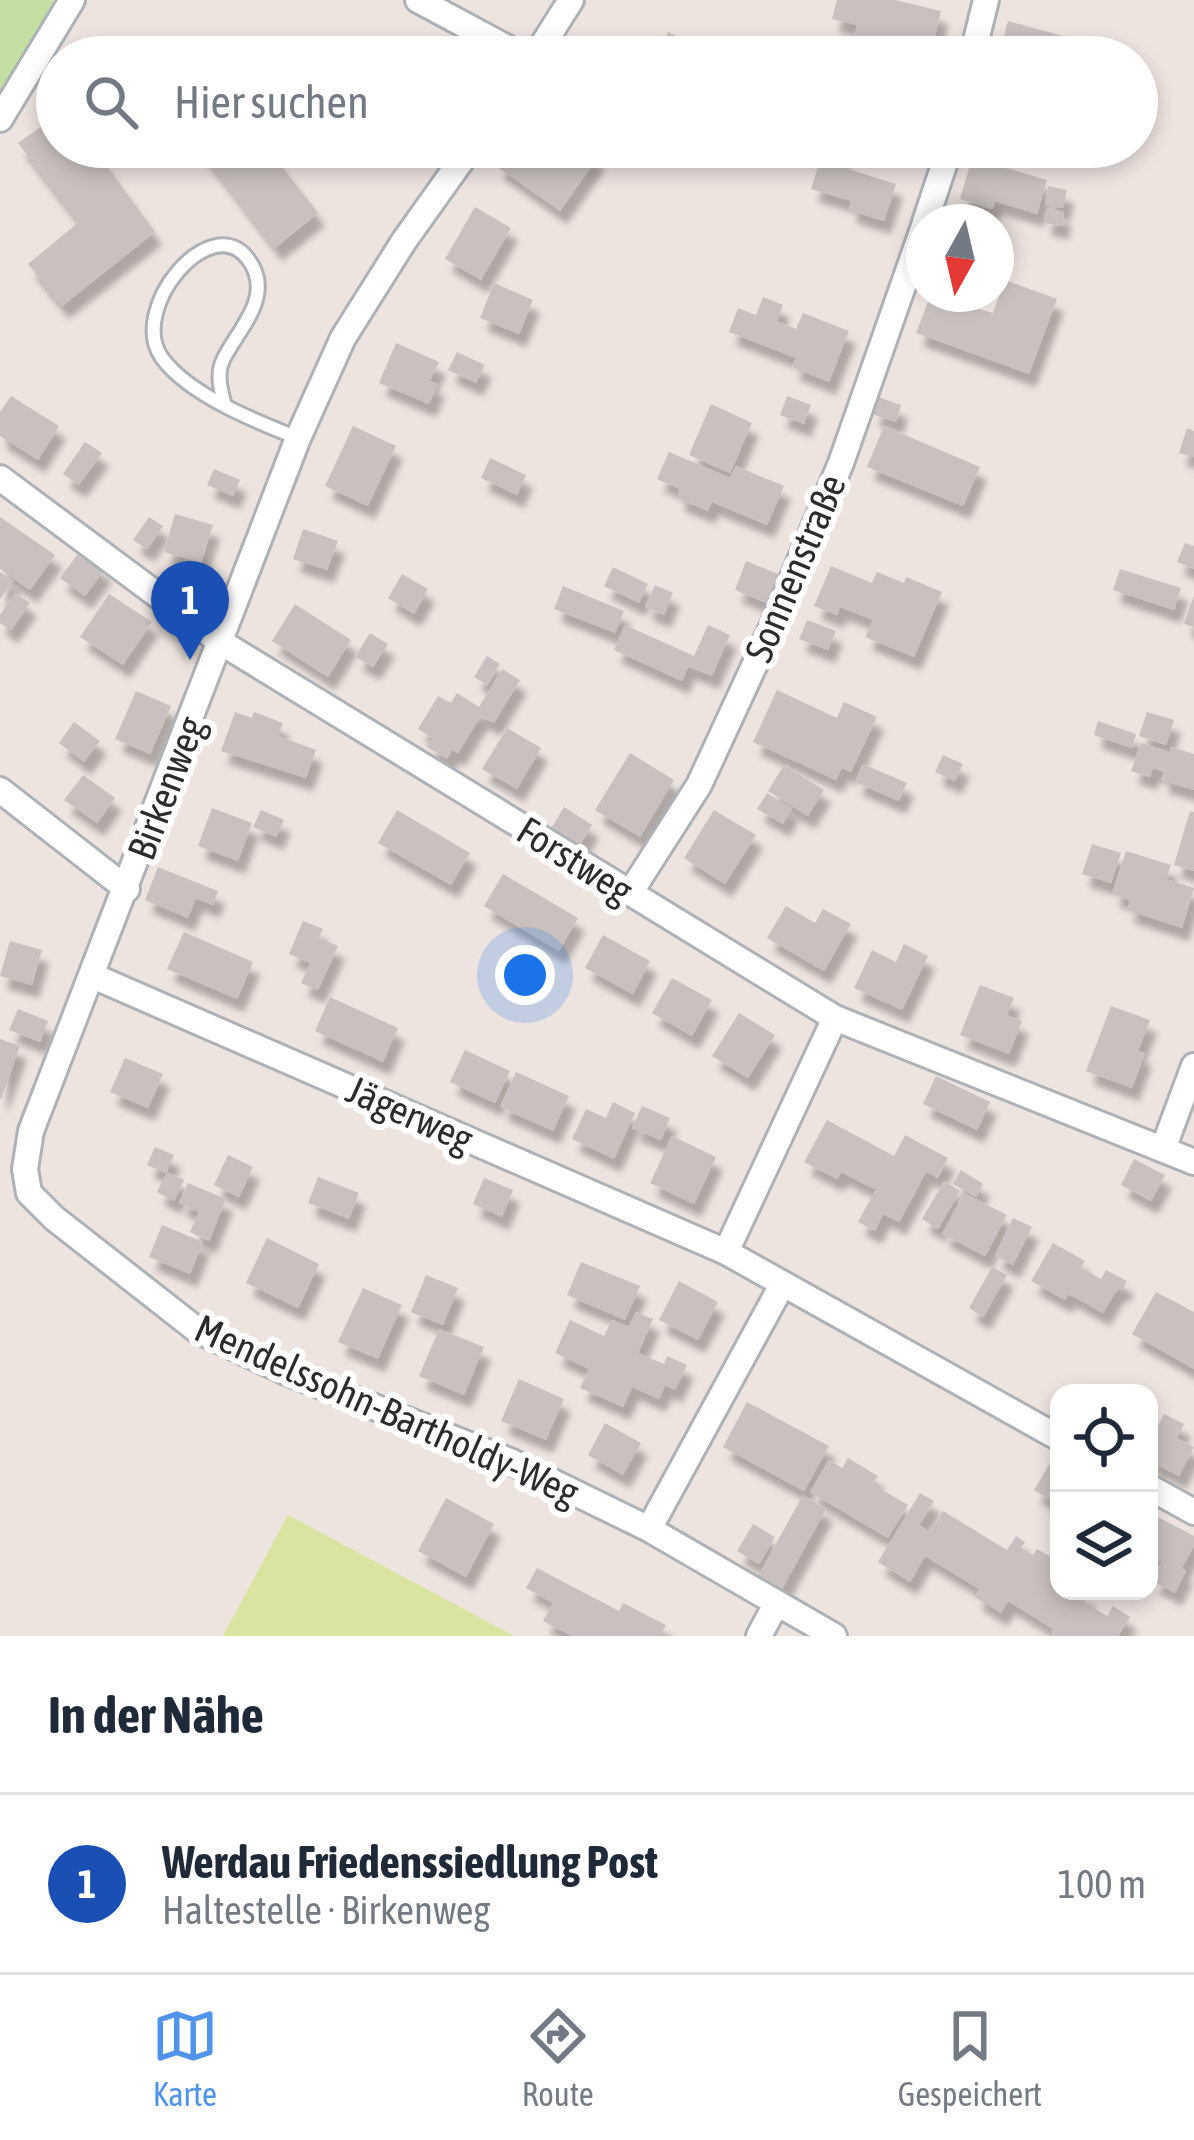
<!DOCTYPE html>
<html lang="de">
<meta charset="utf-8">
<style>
body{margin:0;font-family:"Asap Condensed",sans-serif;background:#f6f6f7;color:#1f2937}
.controls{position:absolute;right:36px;bottom:36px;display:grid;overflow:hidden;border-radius:24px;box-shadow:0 6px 18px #0003}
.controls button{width:108px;height:108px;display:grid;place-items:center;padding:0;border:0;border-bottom:3px solid #e0e1e3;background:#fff;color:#1f2937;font:60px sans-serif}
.compass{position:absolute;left:906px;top:204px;width:108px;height:108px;border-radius:50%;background:#fff;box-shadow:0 6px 18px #0003;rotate:188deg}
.you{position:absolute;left:525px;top:975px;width:42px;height:42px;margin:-30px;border:9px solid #fff;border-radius:50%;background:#1a73e8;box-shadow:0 0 0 18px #1a73e833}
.badge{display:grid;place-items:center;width:78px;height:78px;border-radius:50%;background:#5093ea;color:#fff;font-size:39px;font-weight:700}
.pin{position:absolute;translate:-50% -99px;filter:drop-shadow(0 3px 6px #0008)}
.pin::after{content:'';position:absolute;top:63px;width:42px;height:36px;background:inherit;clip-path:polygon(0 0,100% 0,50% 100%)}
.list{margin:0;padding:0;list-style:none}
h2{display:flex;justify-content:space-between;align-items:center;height:156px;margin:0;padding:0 48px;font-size:51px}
h2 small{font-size:39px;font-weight:400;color:#747a83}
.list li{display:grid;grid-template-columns:78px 1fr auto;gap:36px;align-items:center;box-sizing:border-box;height:180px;padding:0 48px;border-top:3px solid #e0e1e3}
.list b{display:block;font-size:45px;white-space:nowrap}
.list p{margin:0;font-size:39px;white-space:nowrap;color:#747a83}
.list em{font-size:39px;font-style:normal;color:#747a83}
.icon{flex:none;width:66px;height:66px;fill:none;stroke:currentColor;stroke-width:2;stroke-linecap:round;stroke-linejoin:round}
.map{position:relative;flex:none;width:1194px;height:1636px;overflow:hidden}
.search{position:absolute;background:#fff;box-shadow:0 6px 18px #0003;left:36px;right:36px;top:36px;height:132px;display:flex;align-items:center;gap:30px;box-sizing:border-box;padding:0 42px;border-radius:66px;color:#747a83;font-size:45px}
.sheet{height:336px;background:#fff}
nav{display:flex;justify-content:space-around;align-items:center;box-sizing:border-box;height:168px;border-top:3px solid #e0e1e3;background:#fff;font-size:33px;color:#747a83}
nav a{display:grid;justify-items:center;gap:6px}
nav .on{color:#5093ea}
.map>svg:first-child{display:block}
.green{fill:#c5dea2}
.pitch{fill:#d8e49f}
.building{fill:#c8c1bf;filter:url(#shadow)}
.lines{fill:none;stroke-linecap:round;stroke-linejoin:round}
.service-casing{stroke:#adb2b7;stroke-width:18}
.minor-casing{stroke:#adb2b7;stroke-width:30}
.service{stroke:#fff;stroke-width:12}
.minor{stroke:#fff;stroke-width:24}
.labels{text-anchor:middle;stroke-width:12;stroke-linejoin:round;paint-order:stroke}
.street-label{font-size:39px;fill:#2c2c2c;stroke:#fff}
</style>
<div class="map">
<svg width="1194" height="1636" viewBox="0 0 1194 1636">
<defs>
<filter id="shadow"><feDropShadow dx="7" dy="13" stdDeviation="3" flood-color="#0004"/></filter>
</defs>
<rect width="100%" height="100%" fill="#ede4e0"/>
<path class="green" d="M 0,0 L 52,0 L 66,12 L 0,119 Z"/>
<path class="pitch" d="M 288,1515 L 514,1636 L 223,1636 Z"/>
<path class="building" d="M 837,0 L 895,0 L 941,11 L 930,57 L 854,38 L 857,25 L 832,19 Z
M 1008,21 L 1136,56 L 1135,57 L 998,57 Z
M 668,32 L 685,40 L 677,57 L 656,57 Z
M 57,115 L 57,147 L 93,147 L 155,232 L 62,306 L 28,264 L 79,222 L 18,143 Z
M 198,147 L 267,147 L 318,213 L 275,248 Z
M 510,147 L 583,147 L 598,157 L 560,211 L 496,166 Z
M 824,147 L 844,150 L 839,166 L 896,184 L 884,221 L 849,210 L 851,201 L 811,189 Z
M 972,158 L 1047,180 L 1037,214 L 995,201 L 992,209 L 960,199 Z
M 1048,186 L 1067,190 L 1063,208 L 1045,204 Z
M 475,207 L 511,228 L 481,280 L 445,259 Z
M 1047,208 L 1064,212 L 1062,226 L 1044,223 Z
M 1005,280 L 1057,299 L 1029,374 L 916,333 L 931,294 L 993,313 Z
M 494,283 L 533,300 L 519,334 L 480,318 Z
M 763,297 L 783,305 L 777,321 L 796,329 L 803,313 L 849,331 L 829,382 L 792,367 L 796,358 L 729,332 L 738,308 L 756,315 Z
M 396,343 L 439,362 L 430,381 L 438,384 L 429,404 L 379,383 Z
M 457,352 L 485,365 L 476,383 L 448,370 Z
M 11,396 L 59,426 L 38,460 L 0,436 L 0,412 Z
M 787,396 L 811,405 L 804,424 L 780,415 Z
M 878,397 L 901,405 L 896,422 L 872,414 Z
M 711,404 L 752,423 L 730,473 L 689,455 Z
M 353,426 L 396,446 L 368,506 L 325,486 Z
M 884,426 L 980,467 L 963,506 L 867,467 Z
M 1187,428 L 1194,431 L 1194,457 L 1179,453 Z
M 85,442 L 102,453 L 79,485 L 63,474 Z
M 669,452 L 730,478 L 736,466 L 784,486 L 767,525 L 712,502 L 708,511 L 677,498 L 680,489 L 657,479 Z
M 490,458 L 526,475 L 517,495 L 481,478 Z
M 214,469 L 240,480 L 233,496 L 207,485 Z
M 175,514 L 213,525 L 201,563 L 164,552 Z
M 0,517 L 55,555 L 30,590 L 0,569 Z
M 149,517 L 163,526 L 147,549 L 133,540 Z
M 303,529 L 338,541 L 327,570 L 293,559 Z
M 1185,543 L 1194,546 L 1194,569 L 1177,562 Z
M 80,551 L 105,569 L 85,596 L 60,578 Z
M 746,561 L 781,575 L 769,604 L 735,590 Z
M 831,566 L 872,583 L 877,572 L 904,583 L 906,577 L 942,592 L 914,657 L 865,637 L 873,620 L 840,607 L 837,615 L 814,606 Z
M 613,567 L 648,584 L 639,603 L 604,586 Z
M 1120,569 L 1181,588 L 1174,610 L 1113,590 Z
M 0,572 L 13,581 L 0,599 Z
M 402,574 L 428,589 L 414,614 L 388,598 Z
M 655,585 L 673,593 L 664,615 L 645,607 Z
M 563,586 L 624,611 L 615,633 L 554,609 Z
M 15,593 L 30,603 L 11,630 L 0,623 L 0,615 Z
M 109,594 L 152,622 L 123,665 L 80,637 Z
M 1194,595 L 1194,627 L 1184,624 Z
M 295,604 L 351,640 L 328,677 L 272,641 Z
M 807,620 L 836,631 L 828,650 L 799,639 Z
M 625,625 L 694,656 L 708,625 L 730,635 L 712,676 L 688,666 L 682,681 L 614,650 Z
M 370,633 L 388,644 L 373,667 L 355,657 Z
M 487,656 L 500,664 L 487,685 L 474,677 Z
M 502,669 L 520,680 L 494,723 L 481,716 L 458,753 L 452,750 L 447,759 L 427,747 L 433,738 L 418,729 L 438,696 L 451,703 L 457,693 L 479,707 Z
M 777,690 L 837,718 L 844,702 L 877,717 L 851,772 L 842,768 L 836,780 L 753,742 Z
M 136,691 L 171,706 L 150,754 L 115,739 Z
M 235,712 L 252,718 L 254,712 L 283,723 L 278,736 L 316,750 L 306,778 L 221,751 Z
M 1147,712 L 1174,720 L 1166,745 L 1139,736 Z
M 1098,721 L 1136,734 L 1132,748 L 1094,735 Z
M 74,722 L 100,741 L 84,762 L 59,743 Z
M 507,728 L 541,748 L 517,789 L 482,769 Z
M 1141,743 L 1170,752 L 1171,747 L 1194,754 L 1194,790 L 1161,780 L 1164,772 L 1153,768 L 1150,777 L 1131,771 Z
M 630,753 L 674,780 L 640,837 L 595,810 Z
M 943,755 L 963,764 L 955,781 L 935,772 Z
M 863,764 L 907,783 L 899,801 L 855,782 Z
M 784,765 L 824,790 L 808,816 L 768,791 Z
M 83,775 L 115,798 L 97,823 L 64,800 Z
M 767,793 L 792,808 L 783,824 L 757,809 Z
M 564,807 L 592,825 L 577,850 L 549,832 Z
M 212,808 L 252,823 L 238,861 L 198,846 Z
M 261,810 L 284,820 L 276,837 L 253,827 Z
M 397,810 L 470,853 L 451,885 L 378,843 Z
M 714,810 L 756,835 L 725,884 L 684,858 Z
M 1190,811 L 1194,812 L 1194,871 L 1174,865 Z
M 1092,844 L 1121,853 L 1111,883 L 1082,874 Z
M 1126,851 L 1171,865 L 1166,879 L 1194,888 L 1182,928 L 1127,910 L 1130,900 L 1112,894 Z
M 158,867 L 218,891 L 213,905 L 196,898 L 188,918 L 145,900 Z
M 503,874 L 578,918 L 559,951 L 484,906 Z
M 786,906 L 815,923 L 823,909 L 851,924 L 824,971 L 767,938 Z
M 303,921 L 323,929 L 319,938 L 338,946 L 318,990 L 301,983 L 310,963 L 289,954 Z
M 184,932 L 253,962 L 237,999 L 167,969 Z
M 603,935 L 650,961 L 633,994 L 585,968 Z
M 10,941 L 42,950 L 32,985 L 0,976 Z
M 904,944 L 928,956 L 902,1010 L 854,988 L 872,950 L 896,962 Z
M 672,978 L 712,1000 L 692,1036 L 652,1013 Z
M 980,985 L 1014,998 L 1007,1015 L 1022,1021 L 1009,1054 L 960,1035 Z
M 330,997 L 398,1028 L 383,1062 L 315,1031 Z
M 1111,1006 L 1150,1020 L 1138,1051 L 1145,1053 L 1132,1088 L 1086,1071 Z
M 18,1009 L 48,1021 L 40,1042 L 9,1030 Z
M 739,1013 L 775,1035 L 748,1078 L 712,1056 Z
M 0,1039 L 20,1046 L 1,1099 L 0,1099 Z
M 465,1050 L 510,1071 L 495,1103 L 450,1082 Z
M 125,1058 L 163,1074 L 148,1108 L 110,1092 Z
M 516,1072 L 569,1096 L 553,1131 L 500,1107 Z
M 936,1076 L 990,1102 L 977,1130 L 923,1104 Z
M 613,1102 L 635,1113 L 614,1159 L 572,1139 L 586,1109 L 606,1118 Z
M 642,1106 L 670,1118 L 661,1140 L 632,1128 Z
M 827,1120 L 894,1156 L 905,1135 L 948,1158 L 938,1178 L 926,1172 L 899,1222 L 883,1214 L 875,1231 L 858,1222 L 882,1178 L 874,1189 L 841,1172 L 837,1179 L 804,1162 Z
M 672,1136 L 716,1157 L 694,1204 L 650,1183 Z
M 155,1147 L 174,1155 L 166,1173 L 147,1165 Z
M 228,1155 L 253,1167 L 239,1197 L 214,1185 Z
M 1134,1159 L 1165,1175 L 1151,1201 L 1121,1185 Z
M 961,1170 L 983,1184 L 976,1197 L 953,1184 Z
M 167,1172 L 184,1180 L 174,1201 L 157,1192 Z
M 318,1177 L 359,1193 L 349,1219 L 308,1203 Z
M 484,1178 L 513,1190 L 502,1217 L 473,1204 Z
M 944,1181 L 960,1191 L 938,1229 L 922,1219 Z
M 188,1183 L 226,1199 L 209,1241 L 190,1232 L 199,1212 L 179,1203 Z
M 964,1193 L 1007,1215 L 985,1256 L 942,1234 Z
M 1013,1218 L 1032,1227 L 1013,1265 L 995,1256 Z
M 162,1225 L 203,1242 L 190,1274 L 149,1257 Z
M 267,1238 L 319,1264 L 298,1308 L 246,1283 Z
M 1053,1243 L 1085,1261 L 1081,1268 L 1101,1279 L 1106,1270 L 1127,1281 L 1122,1290 L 1118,1288 L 1103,1313 L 1069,1294 L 1065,1300 L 1031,1281 Z
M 581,1262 L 640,1286 L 625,1320 L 567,1295 Z
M 992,1267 L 1007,1275 L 983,1317 L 969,1308 Z
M 426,1275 L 458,1288 L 443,1325 L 411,1312 Z
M 679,1281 L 718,1302 L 698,1340 L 659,1320 Z
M 363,1288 L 402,1305 L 378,1359 L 338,1342 Z
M 1156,1292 L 1194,1312 L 1194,1369 L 1132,1334 Z
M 636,1312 L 653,1319 L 638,1353 L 664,1364 L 667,1356 L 687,1365 L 675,1390 L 665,1385 L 659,1399 L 632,1387 L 623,1407 L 580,1388 L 589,1369 L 555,1353 L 570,1320 L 604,1336 L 612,1320 L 629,1327 Z
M 439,1329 L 484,1347 L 464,1395 L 419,1376 Z
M 519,1379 L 564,1399 L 546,1440 L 501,1421 Z
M 747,1402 L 829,1446 L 804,1491 L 723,1447 Z
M 1164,1414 L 1184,1424 L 1177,1438 L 1194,1447 L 1179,1476 L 1149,1461 L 1149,1424 L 1157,1428 Z
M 605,1423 L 641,1443 L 623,1475 L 588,1455 Z
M 848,1458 L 878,1476 L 872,1484 L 908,1505 L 888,1538 L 810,1492 L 829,1460 L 842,1468 Z
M 1053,1458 L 1059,1461 L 1059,1494 L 1054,1502 L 1034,1490 Z
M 920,1493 L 934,1501 L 919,1525 L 930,1532 L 943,1511 L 1007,1550 L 1016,1536 L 1025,1542 L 1021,1548 L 1033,1555 L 1037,1549 L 1057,1560 L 1050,1571 L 1059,1577 L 1059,1591 L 1083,1591 L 1089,1595 L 1084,1602 L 1107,1616 L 1113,1606 L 1130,1617 L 1118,1636 L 1052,1636 L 1053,1629 L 1008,1601 L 1001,1613 L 975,1597 L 979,1589 L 925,1556 L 910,1582 L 878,1562 Z
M 803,1495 L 826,1509 L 782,1589 L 758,1576 Z
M 446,1498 L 494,1524 L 466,1577 L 418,1551 Z
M 1158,1517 L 1194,1536 L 1194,1545 L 1182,1568 L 1186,1571 L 1175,1593 L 1152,1581 L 1162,1562 L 1149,1555 L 1149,1534 Z
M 753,1524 L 775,1537 L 759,1564 L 737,1551 Z
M 537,1568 L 619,1611 L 623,1603 L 666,1625 L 660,1636 L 572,1636 L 543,1621 L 553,1603 L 526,1588 Z"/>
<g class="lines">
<g class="service-casing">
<path id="service" d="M 225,406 C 221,391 216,375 223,360 C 237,330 276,296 248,259 C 211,209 127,309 162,358 C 189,395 257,422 298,438"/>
</g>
<g class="minor-casing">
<path id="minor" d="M 418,0 L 524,57
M 535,57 L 571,0
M 972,57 L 986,0
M 0,119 L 72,0
M 471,147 L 404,241 L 343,338 L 298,438 L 31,1131 L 25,1169 L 29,1193 L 54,1218 L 197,1330 L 284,1371 L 512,1462 L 649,1529 L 834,1636
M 925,222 L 950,147
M 0,478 L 222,643 L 835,1018 L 1194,1162
M 0,790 L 127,889
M 630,893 L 699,785 L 773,625 L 841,463 L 924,226
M 93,976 L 726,1252 L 1059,1438
M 1163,1149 L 1194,1066
M 726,1252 L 835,1018
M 1149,1487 L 1194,1512
M 649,1529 L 782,1285
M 759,1636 L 776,1604"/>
</g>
<use href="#service" class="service"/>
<use href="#minor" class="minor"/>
</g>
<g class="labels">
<g class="street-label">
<text transform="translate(795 568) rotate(-67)" y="14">Sonnenstraße</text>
<text transform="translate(166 788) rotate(-69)" y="14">Birkenweg</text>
<text transform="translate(575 860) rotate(32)" y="14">Forstweg</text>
<text transform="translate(410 1114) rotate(24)" y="14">Jägerweg</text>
<text transform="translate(387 1410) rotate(24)" y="14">Mendelssohn-Bartholdy-Weg</text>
</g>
</g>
</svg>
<div class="controls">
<button><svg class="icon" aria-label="locate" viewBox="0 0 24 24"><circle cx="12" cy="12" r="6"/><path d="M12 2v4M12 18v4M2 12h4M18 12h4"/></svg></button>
<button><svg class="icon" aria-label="layers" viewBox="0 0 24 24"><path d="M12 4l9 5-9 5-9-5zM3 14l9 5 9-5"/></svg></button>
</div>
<svg class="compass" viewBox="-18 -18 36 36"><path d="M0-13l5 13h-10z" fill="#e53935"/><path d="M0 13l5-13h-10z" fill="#747a83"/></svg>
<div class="you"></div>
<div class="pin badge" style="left:190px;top:660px;background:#1a4fb4">1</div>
<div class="search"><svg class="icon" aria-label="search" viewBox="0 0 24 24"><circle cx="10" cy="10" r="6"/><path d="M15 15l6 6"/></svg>Hier suchen</div>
</div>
<section class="sheet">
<h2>In der Nähe<small></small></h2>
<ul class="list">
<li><span class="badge" style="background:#1a4fb4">1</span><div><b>Werdau Friedenssiedlung Post</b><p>Haltestelle · Birkenweg</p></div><em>100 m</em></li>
</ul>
</section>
<nav>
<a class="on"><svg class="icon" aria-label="map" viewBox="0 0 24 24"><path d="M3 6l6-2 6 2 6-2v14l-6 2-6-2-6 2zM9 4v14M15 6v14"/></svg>Karte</a>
<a><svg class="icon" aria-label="directions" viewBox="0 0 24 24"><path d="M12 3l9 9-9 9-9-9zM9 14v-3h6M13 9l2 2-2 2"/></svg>Route</a>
<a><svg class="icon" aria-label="saved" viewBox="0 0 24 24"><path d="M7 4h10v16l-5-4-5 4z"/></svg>Gespeichert</a>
</nav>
